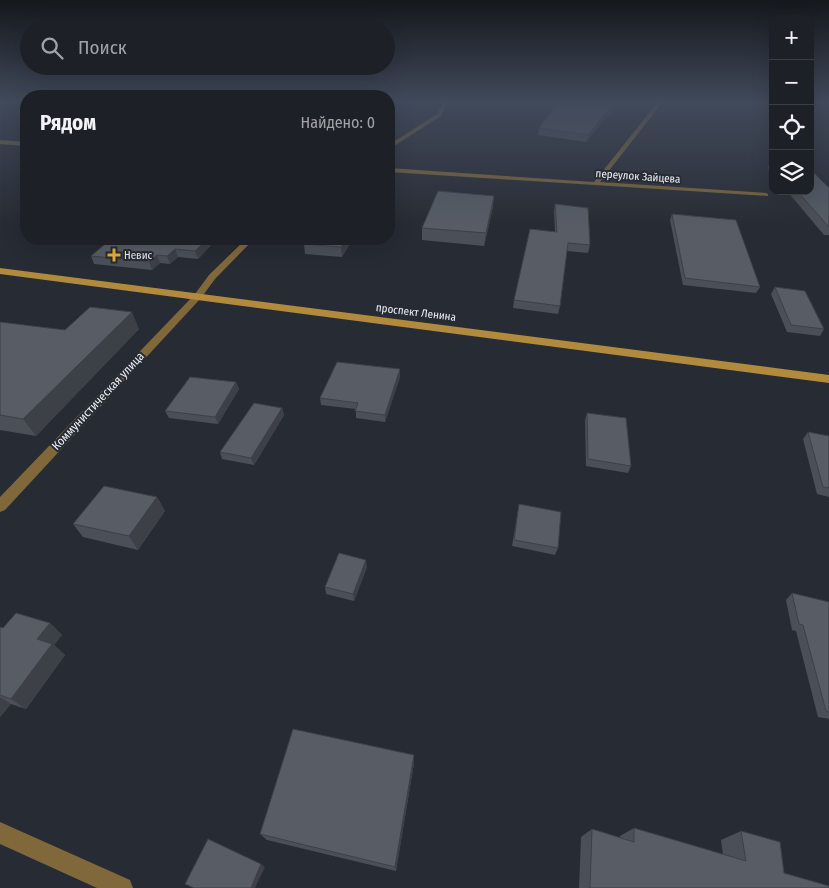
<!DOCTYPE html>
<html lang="ru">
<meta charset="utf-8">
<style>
body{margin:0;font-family:"Fira Sans Condensed",sans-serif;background:#25282e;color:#f1f3f6}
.controls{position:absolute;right:15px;top:15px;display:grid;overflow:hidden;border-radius:10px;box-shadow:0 5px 20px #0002}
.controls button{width:45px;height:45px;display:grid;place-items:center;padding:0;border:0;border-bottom:1px solid #3b3e43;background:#1d2026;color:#f1f3f6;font:25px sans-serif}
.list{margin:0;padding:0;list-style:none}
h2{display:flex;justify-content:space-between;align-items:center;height:65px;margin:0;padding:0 20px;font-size:21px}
h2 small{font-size:16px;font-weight:400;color:#a0a3a7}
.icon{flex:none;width:28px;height:28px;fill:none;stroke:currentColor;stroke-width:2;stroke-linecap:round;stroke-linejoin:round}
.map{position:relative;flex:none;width:829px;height:888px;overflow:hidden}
.search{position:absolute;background:#1d2026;box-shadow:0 5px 20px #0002;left:20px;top:20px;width:375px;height:55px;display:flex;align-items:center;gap:12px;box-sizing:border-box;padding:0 18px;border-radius:28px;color:#a0a3a7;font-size:19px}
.panel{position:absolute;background:#1d2026;box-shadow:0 5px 20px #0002;left:20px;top:90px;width:375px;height:155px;border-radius:20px}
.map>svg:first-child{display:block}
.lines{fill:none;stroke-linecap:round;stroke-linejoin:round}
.street{fill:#80683b;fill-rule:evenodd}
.secondary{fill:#b18a3e;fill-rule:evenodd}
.wall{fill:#4b4f57}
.shaded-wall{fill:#3d4047}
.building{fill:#575c65;stroke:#3d4047}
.poi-dot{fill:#e5ad35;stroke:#272b33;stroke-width:2}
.labels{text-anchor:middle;stroke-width:4;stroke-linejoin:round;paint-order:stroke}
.far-street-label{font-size:11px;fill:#edf0f5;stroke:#272b33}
.far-poi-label{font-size:11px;fill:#edf0f5;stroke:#272b33;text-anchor:start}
.street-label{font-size:12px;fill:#edf0f5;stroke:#272b33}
</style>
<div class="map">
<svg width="829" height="888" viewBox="0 0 829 888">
<rect width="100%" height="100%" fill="#272b33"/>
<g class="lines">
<path class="street" d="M 443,103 L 447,103 L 441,116 L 389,149 L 389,145 L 437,114 Z
M 657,103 L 662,103 L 600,182 L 766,193 L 768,194 L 768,196 L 389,172 L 389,168 L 594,182 Z
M 0,140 L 26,142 L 26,146 L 0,144 Z
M 246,239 L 254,239 L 215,279 L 201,298 L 5,510 L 0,512 L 0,497 L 195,294 L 209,275 Z
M 0,822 L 130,880 L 133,888 L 97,888 L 0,844 Z"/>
<path class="secondary" d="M 0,268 L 829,375 L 829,383 L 0,274 Z"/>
</g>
<path class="wall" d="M 611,112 L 586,142 L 538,135 L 539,128 Z
M 773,160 L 773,174 L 768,168 L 771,161 Z
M 829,188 L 829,235 L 824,235 L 787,191 L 810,191 Z
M 555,204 L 590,245 L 588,253 L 567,251 L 560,306 L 558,314 L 513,308 L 514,300 L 555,231 L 554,211 Z
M 493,207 L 484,246 L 422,240 L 422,228 Z
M 672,214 L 760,287 L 756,293 L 683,285 L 670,220 Z
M 111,239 L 223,239 L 220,242 L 215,241 L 198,259 L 178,257 L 170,264 L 160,263 L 152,270 L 94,264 L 91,256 Z
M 353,239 L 342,257 L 305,254 L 304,244 Z
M 775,287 L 824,329 L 820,336 L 787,332 L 771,294 Z
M 0,322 L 65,330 L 139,329 L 36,436 L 0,430 Z
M 400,377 L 385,422 L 356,418 L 356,409 L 321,405 L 320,398 Z
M 236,382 L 239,389 L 218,424 L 169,418 L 165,411 Z
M 282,408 L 284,415 L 254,465 L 222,459 L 220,452 Z
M 587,413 L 631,466 L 628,473 L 586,466 L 585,420 Z
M 808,432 L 829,436 L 829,497 L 817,494 L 803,439 Z
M 157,497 L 165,511 L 138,550 L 83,537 L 73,524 Z
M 519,504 L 558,548 L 555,555 L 512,546 Z
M 367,567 L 354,601 L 326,594 L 325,587 Z
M 792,593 L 829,602 L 829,719 L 818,717 L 796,631 L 792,630 L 786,600 Z
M 50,623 L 62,635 L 54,645 L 65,655 L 26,709 L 11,704 L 0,717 L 0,627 L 3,628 Z
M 414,763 L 396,871 L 267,840 L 260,834 Z
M 634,828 L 723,855 L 721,840 L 741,831 L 784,873 L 829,888 L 579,888 L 581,837 L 592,829 L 620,838 L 620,836 Z"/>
<path class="shaded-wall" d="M 614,103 L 615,103 L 611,112 L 586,142 L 588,135 Z
M 395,109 L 395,115 L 389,119 L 389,113 Z
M 394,179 L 394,188 L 389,196 L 389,186 Z
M 494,196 L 493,207 L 484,246 L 486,233 Z
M 208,239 L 215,239 L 215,241 L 198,259 L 195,251 Z
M 346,239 L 353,239 L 342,257 L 341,247 Z
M 175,249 L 178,257 L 170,264 L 167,256 Z
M 157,255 L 160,263 L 152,270 L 149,262 Z
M 132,312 L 139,329 L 36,436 L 23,419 Z
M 400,369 L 400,377 L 385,422 L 385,415 Z
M 236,382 L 239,389 L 218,424 L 215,417 Z
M 282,408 L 284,415 L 254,465 L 251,458 Z
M 157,497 L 165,511 L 138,550 L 129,536 Z
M 366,560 L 367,567 L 354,601 L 353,594 Z
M 50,623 L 62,635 L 54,645 L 65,655 L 26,709 L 11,699 L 37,639 Z
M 0,697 L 11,704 L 0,717 Z
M 414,755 L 414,763 L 396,871 L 395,867 Z
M 261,864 L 265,867 L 255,888 L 251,888 Z"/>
<path class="building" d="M 558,103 L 614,103 L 588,135 L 539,128 Z
M 389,108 L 395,109 L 389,113 Z
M 810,169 L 829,188 L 829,227 L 797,191 L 810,191 Z
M 389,178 L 394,179 L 389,186 Z
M 438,191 L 494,196 L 486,233 L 422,228 Z
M 555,204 L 588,208 L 590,245 L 568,243 L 560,306 L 514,300 L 530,229 L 557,232 Z
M 672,214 L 736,220 L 760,287 L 685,278 Z
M 111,239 L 208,239 L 195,251 L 175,249 L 167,256 L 157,255 L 149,262 L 91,256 Z
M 308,239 L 346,239 L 341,247 L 304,244 Z
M 775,287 L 805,291 L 824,329 L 791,325 Z
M 90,307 L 132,312 L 23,419 L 0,415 L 0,322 L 65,330 Z
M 337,362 L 400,369 L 385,415 L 355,411 L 358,403 L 320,398 Z
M 190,377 L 236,382 L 215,417 L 165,411 Z
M 254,403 L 282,408 L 251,458 L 220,452 Z
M 587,413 L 626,418 L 631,466 L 588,459 Z
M 808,432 L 829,436 L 829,488 L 823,487 Z
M 104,486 L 157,497 L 129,536 L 73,524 Z
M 519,504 L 561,512 L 558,548 L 514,540 Z
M 339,553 L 366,560 L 353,594 L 325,587 Z
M 792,593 L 829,602 L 829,712 L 826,711 L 803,625 L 799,624 Z
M 16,613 L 50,623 L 37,639 L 52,644 L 11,699 L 0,695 L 0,627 L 3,628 Z
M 293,729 L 414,755 L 395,867 L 260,834 Z
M 634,828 L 746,861 L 741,831 L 780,842 L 784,873 L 829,886 L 829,888 L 590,888 L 592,829 L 634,842 Z
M 208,839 L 261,864 L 251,888 L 194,888 L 185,884 Z"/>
<linearGradient id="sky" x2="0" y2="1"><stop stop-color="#15181c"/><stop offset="0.45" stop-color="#414a5b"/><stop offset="1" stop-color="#414a5b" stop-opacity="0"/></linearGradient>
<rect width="829" height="227" fill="url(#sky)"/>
<path class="poi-dot" d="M111.5 247.5h5v5h5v5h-5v5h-5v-5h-5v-5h5z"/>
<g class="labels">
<g class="far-street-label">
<text transform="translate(638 176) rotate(4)" y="4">переулок Зайцева</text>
<text transform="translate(416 312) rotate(7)" y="4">проспект Ленина</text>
</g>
<g class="far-poi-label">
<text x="124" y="259">Невис</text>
</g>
<g class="street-label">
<text transform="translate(98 401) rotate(-47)" y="4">Коммунистическая улица</text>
</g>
</g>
</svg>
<div class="controls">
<button>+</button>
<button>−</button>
<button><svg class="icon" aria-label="locate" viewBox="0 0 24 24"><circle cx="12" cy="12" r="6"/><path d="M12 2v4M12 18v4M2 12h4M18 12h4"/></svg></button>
<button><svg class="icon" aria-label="layers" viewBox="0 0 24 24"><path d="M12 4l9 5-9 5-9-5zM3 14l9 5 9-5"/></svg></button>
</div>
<div class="search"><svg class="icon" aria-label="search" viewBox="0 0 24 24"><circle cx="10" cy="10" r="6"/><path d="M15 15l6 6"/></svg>Поиск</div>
<section class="panel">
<h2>Рядом<small>Найдено: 0</small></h2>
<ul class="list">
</ul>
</section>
</div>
